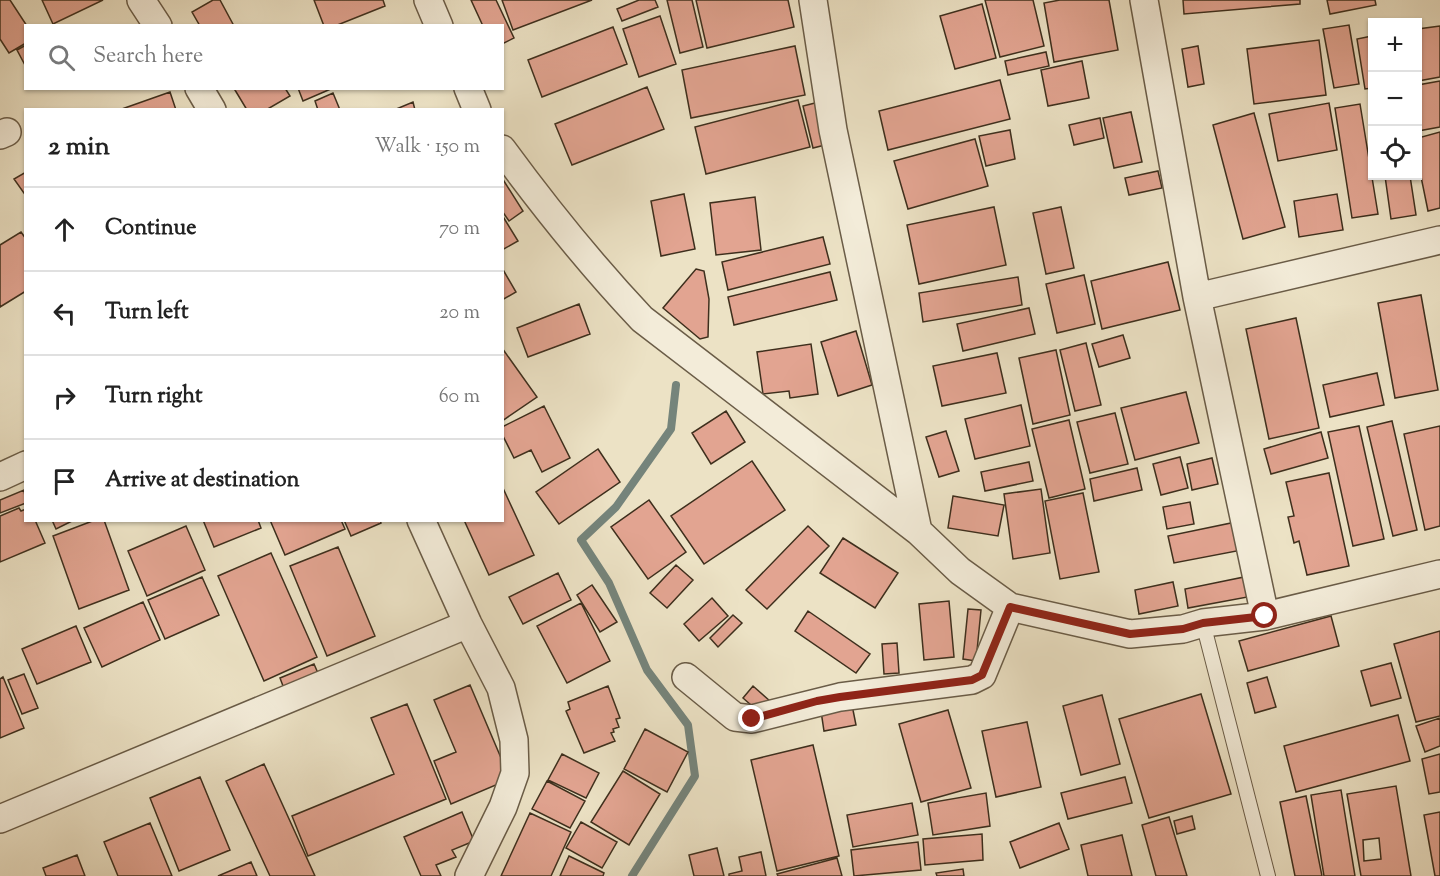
<!DOCTYPE html>
<meta charset="utf-8">
<style>
body{margin:0;font-family:"Sorts Mill Goudy",serif;background:#f6f6f6;color:#222}
.controls{position:absolute;right:18px;top:18px;display:grid;overflow:hidden;border-radius:0px;box-shadow:0 2px 4px #0004}
.controls button{width:54px;height:54px;display:grid;place-items:center;padding:0;border:0;border-bottom:2px solid #e0e0e0;background:#fff;color:#222;font:30px sans-serif}
.stop{position:absolute;width:18px;height:18px;margin:-14px;border:4px solid #8f2418;border-radius:50%;background:#fff}
.stop.end{background:#8f2418;border-color:#fff;box-shadow:0 2px 6px #0008}
.list{margin:0;padding:0;list-style:none}
h2{display:flex;justify-content:space-between;align-items:center;height:78px;margin:0;padding:0 24px;font-size:26px}
h2 small{font-size:20px;font-weight:400;color:#767676}
.list li{display:grid;grid-template-columns:39px 1fr auto;gap:18px;align-items:center;box-sizing:border-box;height:84px;padding:0 24px;border-top:2px solid #e0e0e0}
.list b{display:block;font-size:22px;white-space:nowrap}
.list em{font-size:20px;font-style:normal;color:#767676}
.icon{flex:none;width:33px;height:33px;fill:none;stroke:currentColor;stroke-width:2;stroke-linecap:round;stroke-linejoin:round}
.map{position:relative;flex:none;width:1440px;height:876px;overflow:hidden}
.search{position:absolute;background:#fff;box-shadow:0 2px 4px #0004;left:24px;top:24px;width:480px;height:66px;display:flex;align-items:center;gap:15px;box-sizing:border-box;padding:0 21px;border-radius:0px;color:#767676;font-size:22px}
.panel{position:absolute;background:#fff;box-shadow:0 2px 4px #0004;left:24px;top:108px;width:480px;height:414px;border-radius:0px}
.map>svg:first-child{display:block}
.lines{fill:none;stroke-linecap:round;stroke-linejoin:round}
.stream{stroke:#75847b;stroke-width:8}
.building{fill:#e2a491;stroke:#3e2f1d;stroke-width:1.5;fill-rule:evenodd}
.service-casing{stroke:#6a5c47;stroke-width:16}
.minor-casing{stroke:#6a5c47;stroke-width:30}
.service{stroke:#f3ecd9;stroke-width:14}
.minor{stroke:#f3ecd9;stroke-width:27}
.route{stroke:#8f2418;stroke-width:8}
</style>
<div class="map">
<svg width="1440" height="876" viewBox="0 0 1440 876">
<rect width="100%" height="100%" fill="#ece2c5"/>
<filter id="stains"><feTurbulence type="fractalNoise" baseFrequency=".00333" numOctaves="4"/><feColorMatrix values="0 0 0 0 .2 0 0 0 0 .09 0 0 0 0 .02 0 0 0 .5 -.17"/></filter>
<radialGradient id="worn" r=".72"><stop offset=".6" stop-color="#630" stop-opacity="0"/><stop offset="1" stop-color="#630" stop-opacity=".3"/></radialGradient>
<g class="lines">
<path class="stream" d="M 632,876 L 695,776 L 688,725 L 647,670 L 609,583 L 581,540 L 616,507 L 671,429 L 676,385"/>
</g>
<path class="building" d="M 0,0 L 10,0 L 27,26 L 26,43 L 9,53 L 0,39 Z
M 42,0 L 103,0 L 53,24 Z
M 213,0 L 220,0 L 234,26 L 200,26 L 192,12 Z
M 314,0 L 383,0 L 385,6 L 335,26 L 324,26 Z
M 471,0 L 496,0 L 514,38 L 502,44 L 502,26 L 483,26 Z
M 502,0 L 592,0 L 513,30 Z
M 639,0 L 655,0 L 658,7 L 622,21 L 617,9 Z
M 667,0 L 692,0 L 703,47 L 680,53 Z
M 696,0 L 788,0 L 794,27 L 707,48 Z
M 985,0 L 1033,0 L 1044,46 L 1000,57 Z
M 1060,0 L 1109,0 L 1118,50 L 1054,62 L 1044,3 Z
M 1183,0 L 1300,0 L 1300,4 L 1184,14 Z
M 1327,0 L 1375,0 L 1376,5 L 1330,14 Z
M 982,4 L 996,58 L 955,69 L 940,16 Z
M 660,16 L 676,64 L 639,77 L 623,29 Z
M 1349,25 L 1359,84 L 1334,88 L 1323,29 Z
M 1440,26 L 1440,77 L 1418,81 L 1418,29 Z
M 613,27 L 627,64 L 542,97 L 528,60 Z
M 1372,36 L 1372,88 L 1365,89 L 1357,39 Z
M 1319,40 L 1326,95 L 1254,104 L 1247,49 Z
M 26,45 L 26,67 L 17,50 Z
M 795,46 L 805,95 L 691,118 L 682,70 Z
M 1198,46 L 1204,84 L 1188,87 L 1182,49 Z
M 1046,52 L 1049,66 L 1008,75 L 1005,61 Z
M 1082,61 L 1089,98 L 1048,106 L 1041,70 Z
M 1000,80 L 1010,119 L 888,150 L 879,111 Z
M 1440,81 L 1440,127 L 1418,131 L 1418,85 Z
M 647,87 L 664,129 L 572,165 L 555,124 Z
M 237,88 L 285,88 L 290,96 L 266,110 L 247,110 L 235,90 Z
M 298,88 L 333,88 L 303,101 Z
M 170,92 L 176,110 L 119,110 Z
M 333,93 L 340,110 L 318,110 L 315,101 Z
M 798,100 L 810,147 L 706,174 L 695,127 Z
M 823,101 L 833,143 L 813,148 L 803,106 Z
M 413,102 L 415,110 L 394,110 Z
M 1329,103 L 1337,150 L 1278,161 L 1269,114 Z
M 1360,104 L 1378,214 L 1352,218 L 1335,108 Z
M 1131,112 L 1142,162 L 1114,168 L 1103,118 Z
M 1254,113 L 1285,227 L 1243,239 L 1213,125 Z
M 1100,118 L 1104,138 L 1074,145 L 1069,125 Z
M 1010,130 L 1015,159 L 986,166 L 979,136 Z
M 1440,132 L 1440,208 L 1428,211 L 1418,162 L 1418,138 Z
M 975,139 L 988,186 L 908,209 L 894,161 Z
M 1158,171 L 1162,188 L 1129,195 L 1125,178 Z
M 26,172 L 26,196 L 14,179 Z
M 1385,176 L 1410,176 L 1416,215 L 1391,219 Z
M 502,178 L 523,211 L 509,221 L 502,211 Z
M 684,194 L 695,249 L 661,256 L 651,201 Z
M 1337,194 L 1343,230 L 1299,237 L 1294,201 Z
M 755,197 L 761,250 L 716,255 L 710,203 Z
M 994,207 L 1006,265 L 919,284 L 907,225 Z
M 1061,207 L 1074,268 L 1046,274 L 1033,213 Z
M 502,215 L 518,241 L 502,250 Z
M 21,232 L 26,239 L 26,291 L 0,307 L 0,245 Z
M 823,237 L 830,264 L 728,290 L 722,262 Z
M 1168,262 L 1180,310 L 1102,329 L 1091,281 Z
M 502,268 L 516,292 L 502,300 Z
M 696,269 L 704,271 L 709,299 L 708,337 L 700,339 L 663,308 Z
M 830,272 L 837,300 L 734,325 L 728,297 Z
M 1084,275 L 1095,324 L 1057,333 L 1046,284 Z
M 1018,277 L 1022,305 L 923,322 L 919,293 Z
M 1421,295 L 1438,390 L 1395,398 L 1378,303 Z
M 579,304 L 590,334 L 528,357 L 517,328 Z
M 1029,308 L 1035,334 L 963,351 L 957,324 Z
M 1296,318 L 1319,428 L 1269,439 L 1246,329 Z
M 856,331 L 872,385 L 838,396 L 821,342 Z
M 1123,335 L 1130,358 L 1099,367 L 1092,344 Z
M 1086,343 L 1101,405 L 1075,411 L 1060,350 Z
M 811,344 L 818,394 L 790,398 L 789,391 L 763,394 L 757,352 Z
M 502,348 L 537,397 L 502,421 Z
M 1056,350 L 1070,415 L 1033,424 L 1019,358 Z
M 997,353 L 1006,393 L 942,406 L 933,366 Z
M 1377,373 L 1384,405 L 1330,417 L 1323,385 Z
M 1186,392 L 1199,443 L 1135,460 L 1121,408 Z
M 1021,405 L 1030,446 L 975,459 L 965,419 Z
M 544,406 L 570,458 L 542,472 L 531,450 L 514,458 L 502,434 L 502,427 Z
M 726,411 L 745,442 L 711,464 L 692,433 Z
M 1115,413 L 1128,464 L 1090,473 L 1077,422 Z
M 1069,420 L 1085,489 L 1049,498 L 1032,429 Z
M 1392,421 L 1417,530 L 1393,536 L 1367,427 Z
M 1359,426 L 1384,539 L 1353,546 L 1328,432 Z
M 1440,426 L 1440,526 L 1425,530 L 1404,434 Z
M 946,431 L 959,471 L 939,477 L 926,437 Z
M 1321,432 L 1328,458 L 1271,474 L 1264,449 Z
M 598,449 L 620,482 L 559,524 L 536,492 Z
M 1180,457 L 1188,488 L 1161,495 L 1153,464 Z
M 1212,458 L 1218,484 L 1192,490 L 1187,464 Z
M 752,461 L 785,510 L 704,564 L 671,516 Z
M 1029,462 L 1033,481 L 985,491 L 981,472 Z
M 1137,468 L 1142,490 L 1094,501 L 1090,479 Z
M 1329,473 L 1349,566 L 1307,575 L 1299,541 L 1294,543 L 1288,517 L 1294,516 L 1286,482 Z
M 502,486 L 534,555 L 489,575 L 464,520 L 502,520 Z
M 1041,489 L 1050,553 L 1013,559 L 1004,494 Z
M 24,490 L 26,503 L 0,513 L 0,500 Z
M 1083,493 L 1099,572 L 1060,579 L 1045,501 Z
M 953,496 L 1004,505 L 998,536 L 948,528 Z
M 649,500 L 686,552 L 648,579 L 611,527 Z
M 1190,502 L 1194,524 L 1167,529 L 1163,507 Z
M 19,508 L 21,511 L 26,509 L 26,520 L 35,520 L 45,543 L 0,562 L 0,516 Z
M 52,520 L 74,520 L 56,529 Z
M 95,520 L 104,520 L 129,590 L 79,609 L 53,536 Z
M 203,520 L 258,520 L 261,528 L 214,547 Z
M 270,520 L 341,520 L 345,529 L 285,555 Z
M 344,520 L 380,520 L 381,523 L 351,536 Z
M 1236,522 L 1242,550 L 1174,563 L 1168,536 Z
M 186,526 L 205,570 L 147,596 L 128,551 Z
M 808,526 L 829,546 L 767,609 L 746,590 Z
M 843,538 L 898,573 L 875,608 L 820,573 Z
M 338,547 L 375,636 L 327,656 L 290,566 Z
M 271,553 L 317,657 L 264,681 L 218,576 Z
M 676,565 L 693,580 L 667,608 L 650,593 Z
M 558,573 L 571,600 L 523,624 L 509,597 Z
M 1249,576 L 1253,596 L 1188,608 L 1185,589 Z
M 202,577 L 219,615 L 165,639 L 148,600 Z
M 1173,582 L 1178,606 L 1139,614 L 1135,590 Z
M 592,585 L 617,622 L 600,632 L 577,595 Z
M 712,598 L 728,616 L 699,641 L 684,624 Z
M 949,601 L 954,657 L 924,660 L 919,604 Z
M 143,602 L 160,640 L 102,667 L 84,628 Z
M 581,603 L 610,661 L 567,683 L 537,626 Z
M 968,609 L 981,610 L 976,661 L 963,659 Z
M 808,611 L 870,654 L 856,673 L 795,631 Z
M 733,615 L 742,623 L 718,647 L 710,638 Z
M 1331,616 L 1339,646 L 1248,671 L 1239,641 Z
M 76,626 L 91,662 L 37,684 L 22,649 Z
M 1440,631 L 1440,716 L 1416,722 L 1394,644 Z
M 897,643 L 899,673 L 884,674 L 882,644 Z
M 1391,663 L 1401,698 L 1371,706 L 1361,671 Z
M 314,664 L 321,680 L 286,694 L 280,678 Z
M 24,674 L 38,708 L 22,714 L 8,680 Z
M 3,677 L 24,728 L 0,738 L 0,679 Z
M 1267,677 L 1276,707 L 1255,713 L 1247,683 Z
M 470,685 L 510,779 L 451,804 L 434,761 L 456,752 L 434,700 Z
M 608,686 L 620,718 L 616,719 L 619,727 L 613,729 L 614,732 L 611,733 L 615,741 L 584,753 L 566,711 L 570,709 L 568,702 Z
M 753,686 L 770,701 L 760,713 L 743,698 Z
M 1201,694 L 1231,794 L 1149,818 L 1119,719 Z
M 1102,695 L 1120,764 L 1081,775 L 1063,706 Z
M 407,704 L 446,799 L 308,856 L 292,816 L 394,774 L 371,718 Z
M 852,705 L 856,725 L 824,731 L 821,711 Z
M 948,710 L 971,788 L 921,802 L 899,724 Z
M 1398,715 L 1410,761 L 1296,792 L 1284,746 Z
M 1440,718 L 1440,746 L 1425,752 L 1416,726 Z
M 1027,722 L 1041,787 L 996,797 L 982,731 Z
M 645,729 L 688,752 L 667,792 L 624,769 Z
M 813,745 L 839,856 L 777,871 L 751,760 Z
M 562,754 L 599,773 L 586,798 L 548,780 Z
M 1440,754 L 1440,792 L 1429,794 L 1422,759 Z
M 264,764 L 315,876 L 270,876 L 226,781 Z
M 623,771 L 660,794 L 629,845 L 591,822 Z
M 200,777 L 230,850 L 179,871 L 150,798 Z
M 1125,777 L 1132,803 L 1068,819 L 1061,793 Z
M 547,781 L 585,801 L 570,828 L 532,809 Z
M 1396,786 L 1411,876 L 1361,876 L 1347,794 ZM 1379,838 L 1381,859 L 1364,861 L 1363,840 Z
M 1341,790 L 1355,876 L 1324,876 L 1311,795 Z
M 986,793 L 990,826 L 933,835 L 928,803 Z
M 1306,796 L 1322,876 L 1295,876 L 1280,802 Z
M 912,803 L 918,835 L 853,847 L 847,815 Z
M 462,812 L 474,841 L 452,850 L 456,857 L 436,865 L 441,876 L 421,876 L 404,837 Z
M 1440,812 L 1440,876 L 1435,876 L 1424,815 Z
M 530,813 L 571,832 L 551,876 L 501,876 Z
M 1192,816 L 1195,829 L 1177,834 L 1174,821 Z
M 1169,817 L 1187,876 L 1156,876 L 1142,825 Z
M 581,822 L 617,842 L 602,868 L 566,848 Z
M 150,823 L 172,876 L 118,876 L 104,842 Z
M 1059,823 L 1069,849 L 1020,868 L 1010,842 Z
M 982,834 L 983,860 L 925,865 L 923,839 Z
M 1122,835 L 1132,876 L 1088,876 L 1081,845 Z
M 918,842 L 921,870 L 854,876 L 851,850 Z
M 717,848 L 724,876 L 694,876 L 689,855 Z
M 761,852 L 766,876 L 729,876 L 729,874 L 742,871 L 739,857 Z
M 77,855 L 85,876 L 46,876 L 43,868 Z
M 569,856 L 604,873 L 603,876 L 560,876 Z
M 837,858 L 842,876 L 778,876 L 777,874 Z
M 251,862 L 257,876 L 218,876 Z
M 963,869 L 964,876 L 937,876 L 936,873 Z"/>
<g class="lines">
<g class="service-casing">
<path id="service" d="M 1203,623 L 1268,876"/>
</g>
<g class="minor-casing">
<path id="minor" d="M 141,0 L 158,26
M 428,0 L 439,26
M 813,0 L 833,130 L 918,531
M 1144,0 L 1197,297 L 1265,616
M 199,88 L 212,110
M 468,88 L 477,110
M 0,135 L 7,132
M 502,149 C 546,209 592,266 642,319 L 918,531 L 960,571 L 1010,607 L 1130,634 L 1183,629 L 1203,623 L 1265,616 L 1440,574
M 1197,297 L 1440,240
M 0,477 L 26,465
M 421,520 L 468,624 L 501,688 L 514,740 L 515,773 L 503,807 L 469,876
M 686,677 L 735,717 L 752,719 L 840,697 L 972,680 L 982,675 L 1010,607
M 0,819 L 468,624"/>
</g>
<use href="#service" class="service"/>
<use href="#minor" class="minor"/>
</g>
<g class="lines">
<path class="route" d="M 752,719 L 817,701 L 840,697 L 972,680 L 982,675 L 1010,607 L 1130,634 L 1183,629 L 1203,623 L 1265,616"/>
</g>
<rect width="100%" height="100%" filter="url(#stains)"/>
<rect width="100%" height="100%" fill="url(#worn)"/>
</svg>
<div class="controls">
<button>+</button>
<button>−</button>
<button><svg class="icon" aria-label="locate" viewBox="0 0 24 24"><circle cx="12" cy="12" r="6"/><path d="M12 2v4M12 18v4M2 12h4M18 12h4"/></svg></button>
</div>
<div class="stop" style="left:1265px;top:616px"></div>
<div class="stop end" style="left:752px;top:719px"></div>
<div class="search"><svg class="icon" aria-label="search" viewBox="0 0 24 24"><circle cx="10" cy="10" r="6"/><path d="M15 15l6 6"/></svg>Search here</div>
<section class="panel">
<h2>2 min<small>Walk · 150 m</small></h2>
<ul class="list">
<li><svg class="icon" aria-label="ahead" viewBox="0 0 24 24"><path d="M12 20V5M6 11l6-6 6 6"/></svg><div><b>Continue</b></div><em>70 m</em></li>
<li><svg class="icon" aria-label="left" viewBox="0 0 24 24"><path d="M17 20v-9H6M10 6l-5 5 5 5"/></svg><div><b>Turn left</b></div><em>20 m</em></li>
<li><svg class="icon" aria-label="right" viewBox="0 0 24 24"><path d="M7 20v-9h11M14 6l5 5-5 5"/></svg><div><b>Turn right</b></div><em>60 m</em></li>
<li><svg class="icon" aria-label="arrive" viewBox="0 0 24 24"><path d="M6 21V4h12l-3 4 3 4H6"/></svg><div><b>Arrive at destination</b></div></li>
</ul>
</section>
</div>
